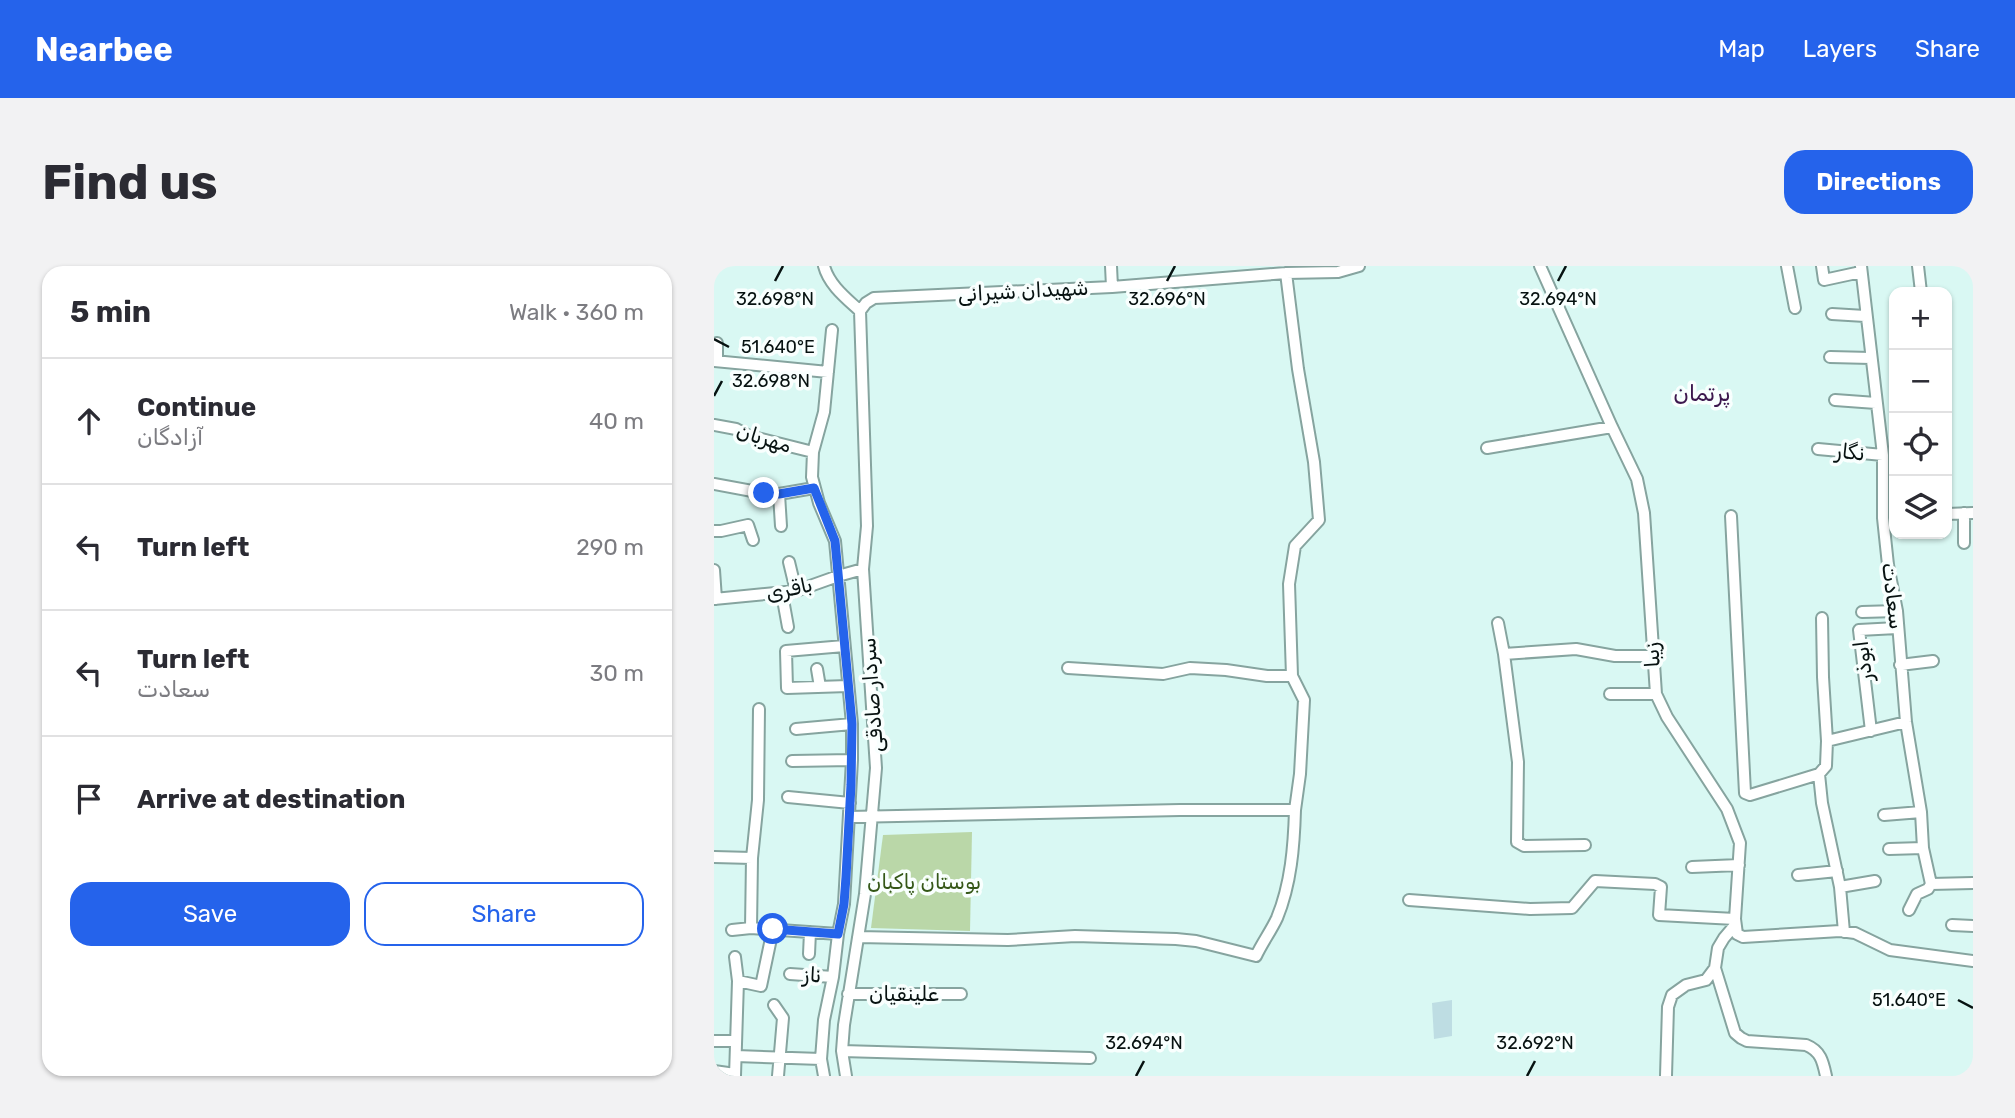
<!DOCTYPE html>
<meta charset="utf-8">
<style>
body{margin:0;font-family:Rubik,Vazirmatn,sans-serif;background:#f2f2f3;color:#2b2b33}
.controls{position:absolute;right:21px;top:21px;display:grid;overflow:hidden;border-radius:14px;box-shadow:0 2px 5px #0004}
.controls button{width:63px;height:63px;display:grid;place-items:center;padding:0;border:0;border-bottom:2px solid #e1e1e2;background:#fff;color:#2b2b33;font:35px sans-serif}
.stop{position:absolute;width:21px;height:21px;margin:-16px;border:5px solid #2563eb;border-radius:50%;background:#fff}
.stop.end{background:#2563eb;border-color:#fff;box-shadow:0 2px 7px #0008}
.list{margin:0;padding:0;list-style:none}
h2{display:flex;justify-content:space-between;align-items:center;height:91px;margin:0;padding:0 28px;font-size:30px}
h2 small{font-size:23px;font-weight:400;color:#7c7c81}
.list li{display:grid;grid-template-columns:46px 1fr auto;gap:21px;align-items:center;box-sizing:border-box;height:126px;padding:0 28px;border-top:2px solid #e1e1e2}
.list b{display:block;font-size:26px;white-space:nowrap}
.list p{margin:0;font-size:23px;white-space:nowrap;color:#7c7c81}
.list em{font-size:23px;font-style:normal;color:#7c7c81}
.actions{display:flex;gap:14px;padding:21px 28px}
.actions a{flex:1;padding:16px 0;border:2px solid #2563eb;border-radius:21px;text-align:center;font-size:24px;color:#2563eb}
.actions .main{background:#2563eb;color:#fff}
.icon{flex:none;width:38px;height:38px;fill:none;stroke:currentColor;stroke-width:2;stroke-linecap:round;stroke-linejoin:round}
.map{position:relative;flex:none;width:1259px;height:810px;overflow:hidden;border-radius:21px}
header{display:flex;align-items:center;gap:42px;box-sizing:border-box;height:98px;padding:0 35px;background:#2563eb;color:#fff}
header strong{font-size:33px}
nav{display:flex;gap:38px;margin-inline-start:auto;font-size:24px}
.intro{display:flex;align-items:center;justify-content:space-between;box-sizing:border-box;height:168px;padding:0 42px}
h1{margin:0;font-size:49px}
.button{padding:18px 32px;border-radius:21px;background:#2563eb;color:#fff;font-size:24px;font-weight:700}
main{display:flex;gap:42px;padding:0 42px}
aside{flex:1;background:#fff;border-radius:21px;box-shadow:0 2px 5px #0004}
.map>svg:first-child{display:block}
.green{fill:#bad7a8}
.building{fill:#bedde3}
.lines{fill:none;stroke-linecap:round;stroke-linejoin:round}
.minor-casing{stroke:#86a49f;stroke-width:14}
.minor{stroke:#fff;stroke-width:10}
.route{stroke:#2563eb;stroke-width:9}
.ticks{fill:none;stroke:#071211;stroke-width:2.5}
.labels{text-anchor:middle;stroke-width:7;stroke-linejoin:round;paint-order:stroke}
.street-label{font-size:21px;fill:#071211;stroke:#f9fffe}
.park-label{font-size:21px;fill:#345717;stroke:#f9fffe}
.neighbourhood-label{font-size:23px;fill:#3c184e;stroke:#f9fffe}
.ticks-label{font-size:18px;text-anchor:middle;fill:#071211;stroke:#f9fffe;stroke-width:7;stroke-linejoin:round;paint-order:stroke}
</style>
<header>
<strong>Nearbee</strong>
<nav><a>Map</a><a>Layers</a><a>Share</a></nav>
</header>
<div class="intro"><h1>Find us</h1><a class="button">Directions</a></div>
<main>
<aside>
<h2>5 min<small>Walk · 360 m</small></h2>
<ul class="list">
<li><svg class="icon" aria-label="ahead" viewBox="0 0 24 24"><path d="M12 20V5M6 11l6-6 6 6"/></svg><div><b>Continue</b><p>آزادگان</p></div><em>40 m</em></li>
<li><svg class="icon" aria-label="left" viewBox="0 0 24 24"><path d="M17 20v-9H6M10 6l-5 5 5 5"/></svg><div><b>Turn left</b></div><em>290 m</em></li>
<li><svg class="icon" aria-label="left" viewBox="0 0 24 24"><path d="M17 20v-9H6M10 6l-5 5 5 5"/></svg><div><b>Turn left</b><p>سعادت</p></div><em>30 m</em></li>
<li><svg class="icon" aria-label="arrive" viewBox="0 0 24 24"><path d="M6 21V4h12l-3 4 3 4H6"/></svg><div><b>Arrive at destination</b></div></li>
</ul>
<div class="actions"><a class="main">Save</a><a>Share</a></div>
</aside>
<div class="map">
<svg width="1259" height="810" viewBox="0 0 1259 810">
<rect width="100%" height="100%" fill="#d9f8f3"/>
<path class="green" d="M 258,566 L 256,665 L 157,662 L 169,569 Z"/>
<path class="building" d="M 738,734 L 738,770 L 720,773 L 718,737 Z"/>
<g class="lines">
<g class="minor-casing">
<path id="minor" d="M 110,0 C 115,19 132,32 146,45
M 397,0 L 398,21
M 826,0 L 898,161 L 923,213 L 930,247 L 942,428 L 953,451 L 1013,543 L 1026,577 L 1021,653 L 1023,668 L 1029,671 L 1126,665 L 1141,667 L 1176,684 L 1259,695
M 1073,0 L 1081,42
M 1108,0 L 1110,14 L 1147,6
M 1147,0 L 1169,189 L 1169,252 L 1174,299 L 1183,345 L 1192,456 L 1207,546 L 1209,582 L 1217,618 L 1259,617
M 1204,0 L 1207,26
M 146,45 L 152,37 L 160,32 L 398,21 L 572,7 L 624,6 L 645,0
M 1118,48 L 1151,50
M 3,77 L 3,95
M 1116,91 L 1157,92
M 0,95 L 114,106
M 1121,134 L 1162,137
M 0,159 L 22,163 L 35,170 L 99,186
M 773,182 L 898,161
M 1104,183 L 1169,189
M 0,218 L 49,227 L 65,228 L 100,222
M 65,228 L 67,260
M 1250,247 L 1250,277
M 1233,248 L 1259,247
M 1017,250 L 1031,527 L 1036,529 L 1105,508 L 1112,500 L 1113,475 L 1109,411 L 1108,352
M 0,265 L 7,265 L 34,259 L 39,274
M 75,296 L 82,325
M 0,304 L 2,333
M 68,328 L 74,361
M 0,333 L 82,325 L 124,310 L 149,303
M 1148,346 L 1183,345
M 784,357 L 790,388 L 862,383 L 901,390 L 938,390
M 130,380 L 72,385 L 73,422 L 134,420
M 790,388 L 804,496 L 803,576 L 810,580 L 871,579
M 1186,399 L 1219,395
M 354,402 L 449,408 L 476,402 L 512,404 L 553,410 L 578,410 L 575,318 L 581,280 L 605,254 L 600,196 L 584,103 L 572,7
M 103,403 L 106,421
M 896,428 L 942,428
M 82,463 L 138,458
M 1157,465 L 1145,364 L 1183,362
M 1113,475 L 1192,456
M 78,495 L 138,494
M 1105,508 L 1108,537 L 1126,621 L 1130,666
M 74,531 L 136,537
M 1170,549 L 1207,546
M 135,551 L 466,544 L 581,544 L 586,508 L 590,434 L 578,410
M 1175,583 L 1209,582
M 0,591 L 38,592
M 978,601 L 1025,599
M 1084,609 L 1123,605
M 1126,621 L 1161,615
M 695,634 L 816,643 L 858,642 L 881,615 L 941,618 L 947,621 L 945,649 L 1021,653
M 1195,644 L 1203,628 L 1214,623 L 1217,618
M 1238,659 L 1259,660
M 37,662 L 38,592 L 44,534 L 45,443
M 18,664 L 37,662 L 124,668
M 144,671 L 294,674 L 361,670 L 462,673 L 482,675 L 542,690 C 548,677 557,665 563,652 C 577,618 580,580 581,544
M 95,688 L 96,666
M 21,691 L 24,715 L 47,720 L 59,663
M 1001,702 L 1021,767 L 1027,772 L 1033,775 L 1092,779 C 1107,785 1109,796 1112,810
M 76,708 L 119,711
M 134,728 L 247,728
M 60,739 L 69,752 L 64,810
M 0,775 L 22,775
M 128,785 L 376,792
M 22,790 L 107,793
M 0,805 L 21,808
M 21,810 L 24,715
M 110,810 L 107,793 L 110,754 L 119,711 L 124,668 L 130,638 L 138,494 L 138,458 L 121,275 L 105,237 L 98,211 L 99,186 L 110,146 L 118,64
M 132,810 L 128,785 L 130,759 L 151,628 L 162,502 L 149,303 L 153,260 L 146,45
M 952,810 L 954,741 L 958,729 L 972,719 L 992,714 L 1001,702 L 1004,682 L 1010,672 L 1021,659"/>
</g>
<use href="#minor" class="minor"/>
</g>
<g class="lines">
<path class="route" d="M 50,227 L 65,228 L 100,222 L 121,275 L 138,458 L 137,519 L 132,611 L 130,638 L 124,668 L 59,663"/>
</g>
<path class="ticks" d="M 61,15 L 69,0M 453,15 L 461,0M 844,15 L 852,0M 0,73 L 15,81M 0,130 L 8,115M 1244,734 L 1259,742M 422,810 L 430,795M 813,810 L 821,795"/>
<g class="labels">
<g class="street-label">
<text transform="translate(309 25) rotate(-3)" y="7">شهیدان شیرانی</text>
<text transform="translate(50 172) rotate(17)" y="7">مهربان</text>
<text transform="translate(1136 186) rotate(6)" y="7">نگار</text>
<text transform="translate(75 323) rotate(-12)" y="7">باقری</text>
<text transform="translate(1179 330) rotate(83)" y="7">سعادت</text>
<text transform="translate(938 389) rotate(-94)" y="7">زیبا</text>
<text transform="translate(1149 395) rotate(-97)" y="7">ابوذر</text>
<text transform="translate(158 429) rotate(-94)" y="7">سردار صادقی</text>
<text transform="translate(98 709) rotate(3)" y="7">ناز</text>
<text x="190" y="735">علینقیان</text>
</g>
<g class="park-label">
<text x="210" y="623">بوستان پاکبان</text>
</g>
<g class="neighbourhood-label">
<text x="988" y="135">پرتمان</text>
</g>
</g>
<g class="ticks-label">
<text x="61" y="39">32.698°N</text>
<text x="453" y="39">32.696°N</text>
<text x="844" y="39">32.694°N</text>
<text x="64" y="87">51.640°E</text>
<text x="57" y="121">32.698°N</text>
<text x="1195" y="740">51.640°E</text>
<text x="430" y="783">32.694°N</text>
<text x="821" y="783">32.692°N</text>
</g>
</svg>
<div class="controls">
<button>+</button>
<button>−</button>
<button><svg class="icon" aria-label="locate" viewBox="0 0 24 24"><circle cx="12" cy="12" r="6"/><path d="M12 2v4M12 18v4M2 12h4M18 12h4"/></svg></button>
<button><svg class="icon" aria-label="layers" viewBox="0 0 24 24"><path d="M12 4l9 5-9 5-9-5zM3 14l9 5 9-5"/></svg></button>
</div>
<div class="stop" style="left:59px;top:663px"></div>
<div class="stop end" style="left:50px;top:227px"></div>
</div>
</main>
